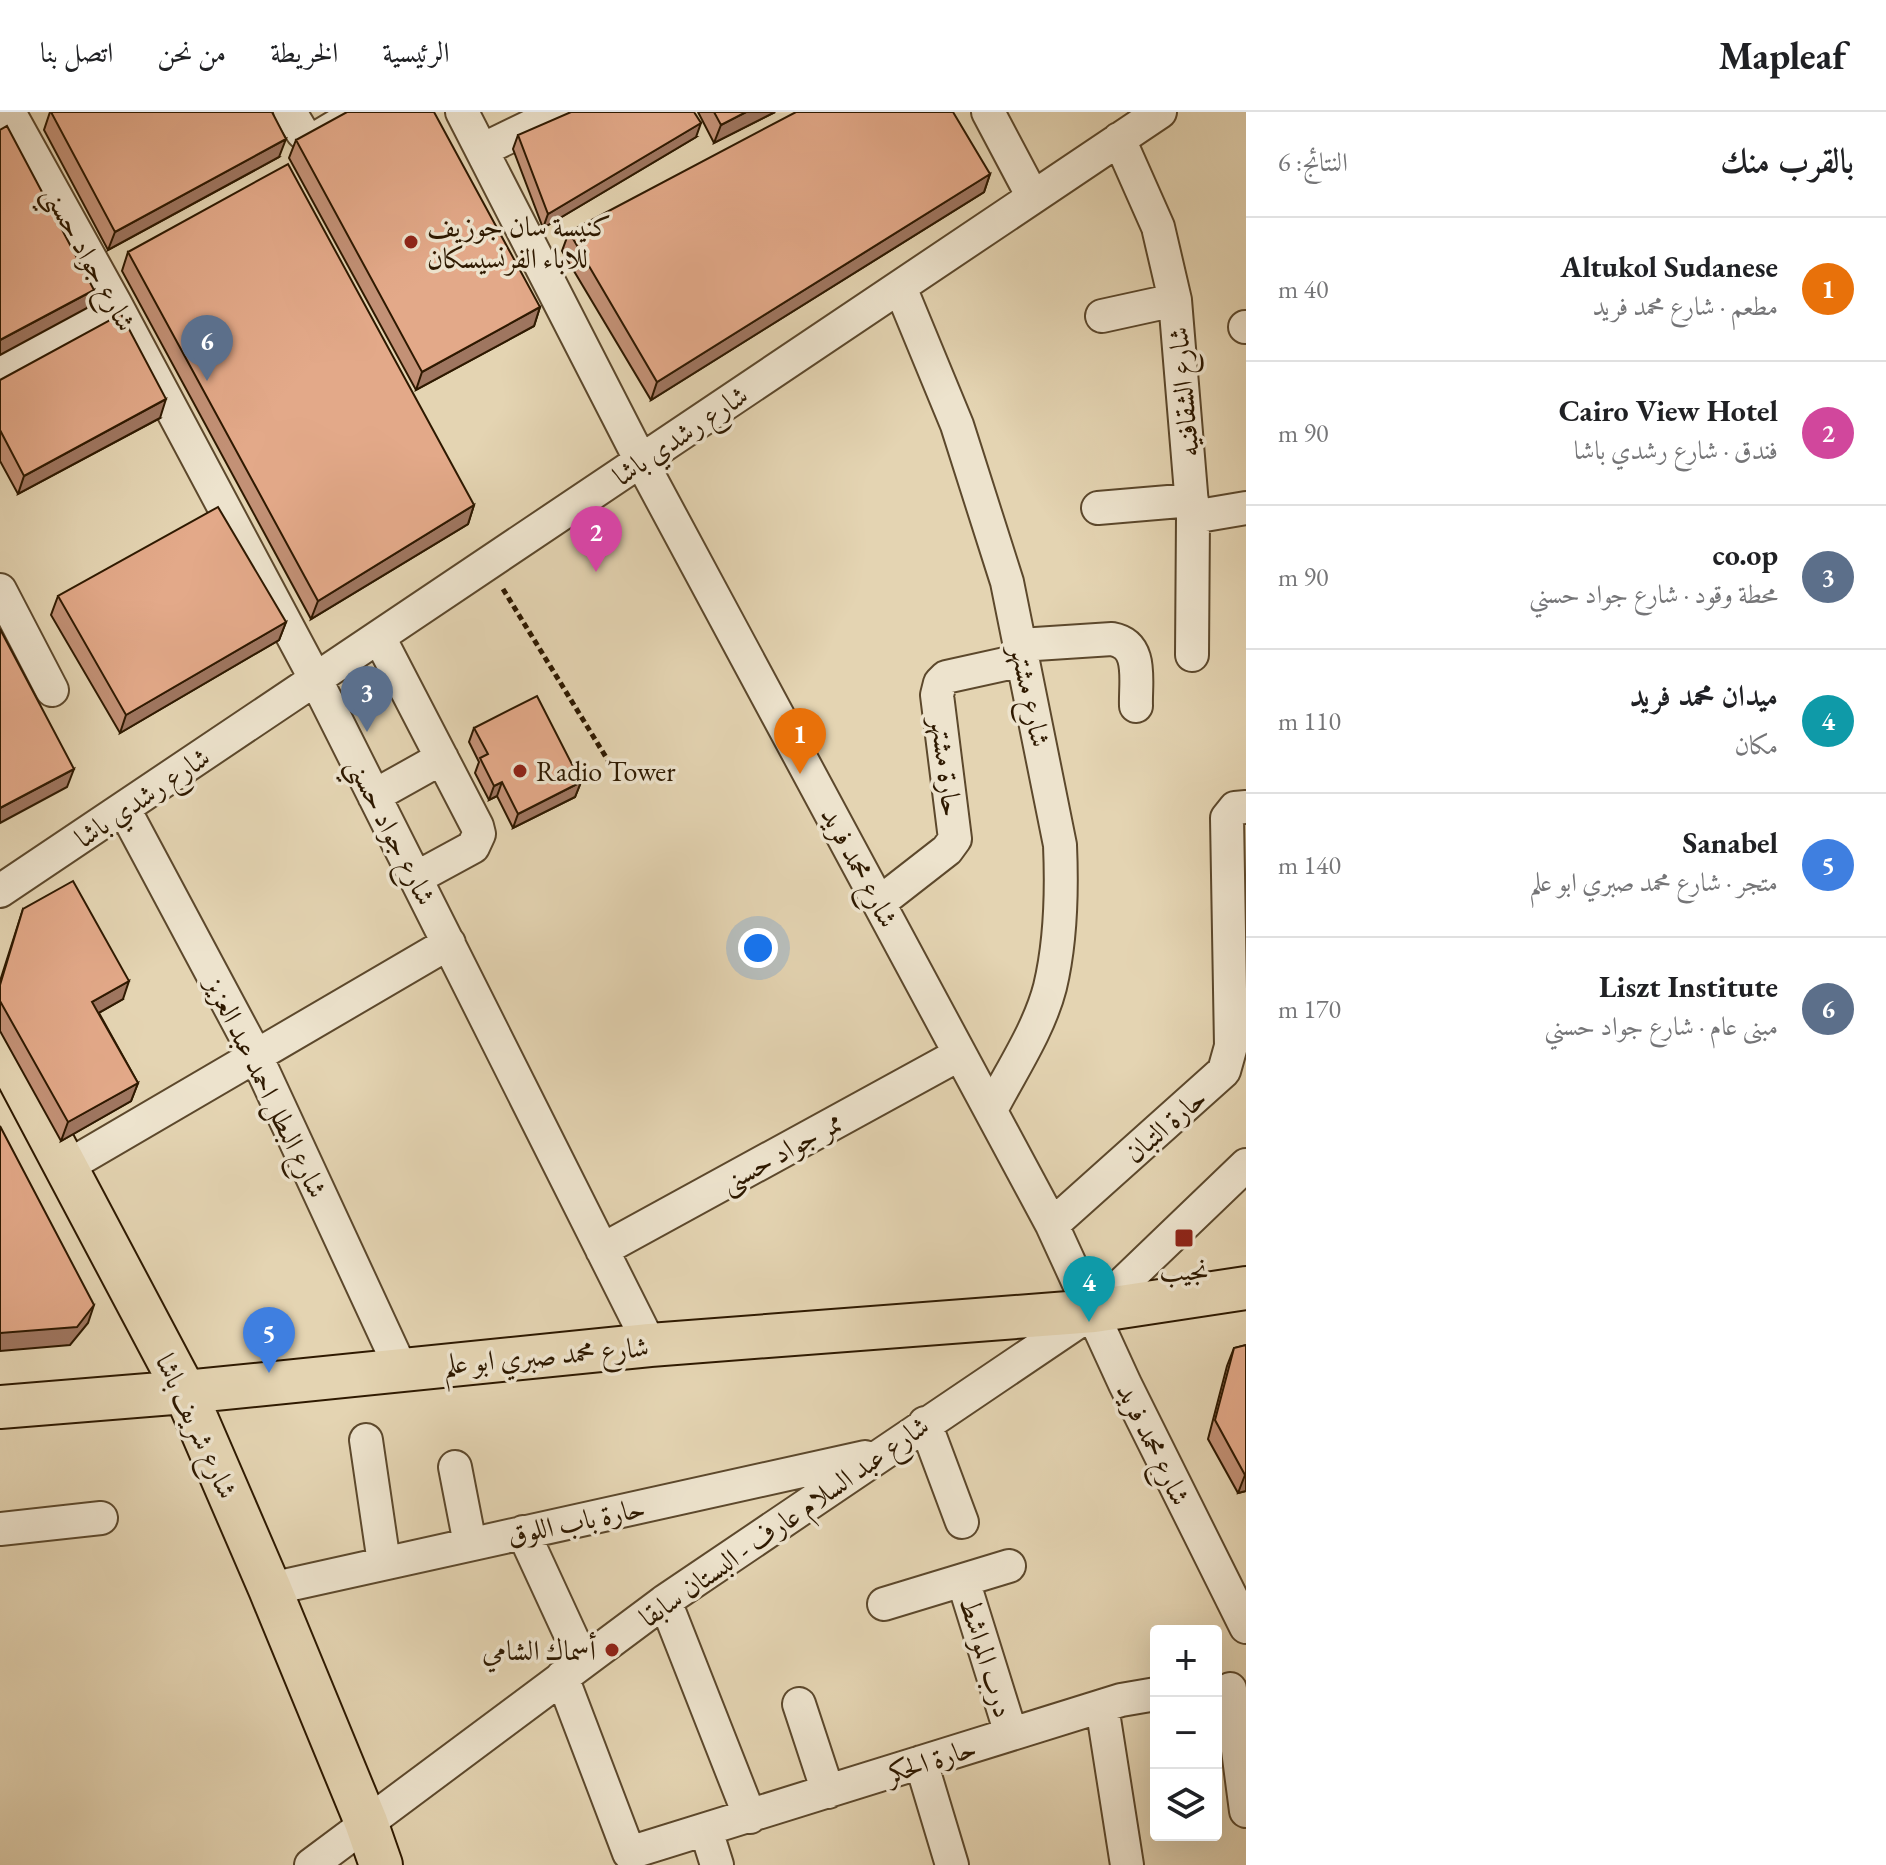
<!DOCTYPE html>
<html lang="ar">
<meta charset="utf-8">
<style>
body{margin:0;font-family:"EB Garamond",Amiri,serif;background:#f2f2f2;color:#202124;direction:rtl}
.controls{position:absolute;right:24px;bottom:24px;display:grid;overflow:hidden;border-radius:8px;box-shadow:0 8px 32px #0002}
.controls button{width:72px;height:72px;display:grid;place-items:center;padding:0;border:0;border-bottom:2px solid #e0e0e0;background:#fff;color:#202124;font:40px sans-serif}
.you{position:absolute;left:758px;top:836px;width:28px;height:28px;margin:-20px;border:6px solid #fff;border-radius:50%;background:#1a73e8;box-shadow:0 0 0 12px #1a73e833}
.badge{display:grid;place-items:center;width:52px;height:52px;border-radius:50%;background:#0f766e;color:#fff;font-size:26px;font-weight:700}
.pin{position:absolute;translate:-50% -66px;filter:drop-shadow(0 2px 4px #0008)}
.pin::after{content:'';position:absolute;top:42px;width:28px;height:24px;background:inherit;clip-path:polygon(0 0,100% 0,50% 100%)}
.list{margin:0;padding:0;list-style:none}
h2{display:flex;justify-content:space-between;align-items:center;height:104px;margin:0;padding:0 32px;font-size:34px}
h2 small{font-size:26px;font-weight:400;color:#757577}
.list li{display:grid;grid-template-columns:52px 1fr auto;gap:24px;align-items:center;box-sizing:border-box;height:144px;padding:0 32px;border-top:2px solid #e0e0e0}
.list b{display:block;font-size:30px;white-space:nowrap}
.list p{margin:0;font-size:26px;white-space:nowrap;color:#757577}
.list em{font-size:26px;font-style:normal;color:#757577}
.icon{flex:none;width:44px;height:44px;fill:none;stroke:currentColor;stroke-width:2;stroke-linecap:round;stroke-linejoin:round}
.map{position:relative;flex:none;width:1246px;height:1753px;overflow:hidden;direction:ltr}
header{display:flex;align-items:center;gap:48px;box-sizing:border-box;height:112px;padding:0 40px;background:#fff;border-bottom:2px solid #e0e0e0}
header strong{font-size:38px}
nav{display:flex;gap:44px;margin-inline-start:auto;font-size:28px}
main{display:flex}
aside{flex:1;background:#fff}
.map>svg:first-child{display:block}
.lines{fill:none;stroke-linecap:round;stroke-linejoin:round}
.minor-casing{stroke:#5c482c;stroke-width:36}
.major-casing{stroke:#2e1900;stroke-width:46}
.path{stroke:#2e1900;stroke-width:5;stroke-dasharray:6 4;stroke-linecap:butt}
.minor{stroke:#ede3cd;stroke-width:32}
.major{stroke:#e4d4b2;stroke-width:42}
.wall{fill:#c39176;stroke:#2e1900;stroke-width:2}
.shaded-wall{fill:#9f7660;stroke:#2e1900;stroke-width:2}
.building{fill:#e3a989;stroke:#2e1900;stroke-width:2}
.poi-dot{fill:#8f2418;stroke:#ede3cd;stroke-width:3}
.labels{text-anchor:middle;stroke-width:7;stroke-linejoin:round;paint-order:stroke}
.poi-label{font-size:28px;fill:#2e1900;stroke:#ede3cd;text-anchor:start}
.street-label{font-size:28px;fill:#2e1900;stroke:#ede3cd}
</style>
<header>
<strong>Mapleaf</strong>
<nav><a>الرئيسية</a><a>الخريطة</a><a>من نحن</a><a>اتصل بنا</a></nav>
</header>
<main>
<aside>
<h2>بالقرب منك<small>النتائج: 6</small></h2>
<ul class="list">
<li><span class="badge" style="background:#e8710a">1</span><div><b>Altukol Sudanese</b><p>مطعم · شارع محمد فريد</p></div><em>40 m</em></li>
<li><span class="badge" style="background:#d1479c">2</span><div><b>Cairo View Hotel</b><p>فندق · شارع رشدي باشا</p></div><em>90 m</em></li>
<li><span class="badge" style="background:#5c6f8a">3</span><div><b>co.op</b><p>محطة وقود · شارع جواد حسني</p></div><em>90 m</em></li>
<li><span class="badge" style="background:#0f9aa8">4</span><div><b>ميدان محمد فريد</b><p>مكان</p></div><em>110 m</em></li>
<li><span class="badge" style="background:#3f7fe0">5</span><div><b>Sanabel</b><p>متجر · شارع محمد صبري ابو علم</p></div><em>140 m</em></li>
<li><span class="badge" style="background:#5c6f8a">6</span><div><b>Liszt Institute</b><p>مبنى عام · شارع جواد حسني</p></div><em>170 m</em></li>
</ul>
</aside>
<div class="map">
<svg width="1246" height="1753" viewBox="0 0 1246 1753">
<rect width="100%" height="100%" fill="#e4d4b2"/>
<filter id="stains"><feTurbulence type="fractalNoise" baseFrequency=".0025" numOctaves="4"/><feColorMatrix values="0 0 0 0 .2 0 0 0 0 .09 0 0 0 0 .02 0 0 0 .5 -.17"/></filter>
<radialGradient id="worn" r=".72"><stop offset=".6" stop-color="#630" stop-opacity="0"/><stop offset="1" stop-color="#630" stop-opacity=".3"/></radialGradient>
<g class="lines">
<g class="minor-casing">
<path id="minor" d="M 9,0 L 115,191 L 316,568 L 650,1233
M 290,0 L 302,20 L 309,26 L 320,24 L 360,0
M 462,0 L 641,349 L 1052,1113 L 1125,1272 L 1246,1515
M 988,0 L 1033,85
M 1119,27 L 1158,115 L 1175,188 L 1193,405 L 1192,543
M 482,38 L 560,0
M 900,175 L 957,313 L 1007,470 L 1060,733 C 1062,779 1061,829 1050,875 C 1039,918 1011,959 991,998
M 1102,204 L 1175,188
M 1245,215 L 1246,215
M 0,258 L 115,191
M 1098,396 L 1192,388
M 1193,405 L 1246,396
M 0,478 L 52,578
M 379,525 L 477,714 L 479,722 L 473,735 L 416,766
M 1020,533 L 1112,527 C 1144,533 1135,569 1136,594
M 374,684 L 442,646
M 124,697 L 256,944 L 401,1257
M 0,779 L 1160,0
M 879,791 L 947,738 L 955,727 L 937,583 L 940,571 L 946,565 L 1023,548
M 66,1055 L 449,831
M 1052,1113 L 1224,959 L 1231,934 L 1227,706 L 1235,696 L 1246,695
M 602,1138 L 960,942
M 925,1311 L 962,1410
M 366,1328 L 384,1451
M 455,1355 L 470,1432
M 0,1417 L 101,1406
M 523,1420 L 583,1550
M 963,1468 L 1011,1622
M 270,1477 L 865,1345
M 665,1489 L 750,1705
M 884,1492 L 1009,1454
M 562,1565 L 629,1741 L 1121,1588 L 1156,1582
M 1230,1577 L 1246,1699
M 799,1592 L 828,1680
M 1102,1594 L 1127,1753
M 921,1650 L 952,1753
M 706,1718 L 717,1753
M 311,1753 L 665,1489 L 1094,1199 L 1246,1053"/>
</g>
<g class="major-casing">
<path id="major" d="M 0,931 L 185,1280 L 270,1477 L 366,1710 L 381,1753
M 0,1295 L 185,1280 L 650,1233 L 1094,1199 L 1246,1176"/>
</g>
<path class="path" d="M 503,477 L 612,655"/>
<use href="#minor" class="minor"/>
<use href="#major" class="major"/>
</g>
<path class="wall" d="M 50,0 L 279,45 L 108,138 L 44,18 Z
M 698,0 L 775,0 L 714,31 Z
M 518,23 L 696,25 L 543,116 L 513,37 Z
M 296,28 L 540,195 L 534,214 L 416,278 L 289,46 Z
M 990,62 L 984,80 L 651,288 L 562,139 L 569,120 Z
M 128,140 L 474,393 L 468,412 L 311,507 L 122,159 Z
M 0,268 L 160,306 L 18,382 L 0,349 Z
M 58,484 L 286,510 L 279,528 L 120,621 L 51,503 Z
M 474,616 L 581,670 L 575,685 L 513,716 L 497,684 L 489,688 L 475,661 L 479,650 L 469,630 Z
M 23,797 L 123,887 L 99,901 L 138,971 L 131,989 L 61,1029 L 0,919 L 0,869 Z
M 1246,1233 L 1246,1379 L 1238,1381 L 1208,1327 L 1227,1254 L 1234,1236 Z"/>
<path class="shaded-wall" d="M 746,0 L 775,0 L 714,31 L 721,13 Z
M 701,11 L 696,25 L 543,116 L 548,102 Z
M 286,27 L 279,45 L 108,138 L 115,120 Z
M 990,62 L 984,80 L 651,288 L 657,270 Z
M 94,178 L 87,196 L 0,243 L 0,228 Z
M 540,195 L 534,214 L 416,278 L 422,260 Z
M 166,287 L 160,306 L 18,382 L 24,364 Z
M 474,393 L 468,412 L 311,507 L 318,489 Z
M 286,510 L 279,528 L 120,621 L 126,603 Z
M 74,657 L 67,675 L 0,711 L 0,696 Z
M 502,670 L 497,684 L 489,688 L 494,674 Z
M 581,670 L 575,685 L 513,716 L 518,702 Z
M 129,869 L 123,887 L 86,908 L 92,890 Z
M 138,971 L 131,989 L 61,1029 L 68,1010 Z
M 94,1193 L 88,1211 L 70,1233 L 0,1239 L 0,1221 Z
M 1246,1362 L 1246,1379 L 1238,1381 L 1245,1363 Z"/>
<path class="building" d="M 51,0 L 272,0 L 286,27 L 115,120 Z
M 347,0 L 434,0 L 540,195 L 422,260 L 296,28 Z
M 571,0 L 694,0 L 701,11 L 548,102 L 518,23 Z
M 714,0 L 746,0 L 721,13 Z
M 796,0 L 953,0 L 990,62 L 657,270 L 569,120 Z
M 7,14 L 94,178 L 0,228 L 0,18 Z
M 288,52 L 474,393 L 318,489 L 128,140 Z
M 121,202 L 166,287 L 24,364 L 0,318 L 0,268 Z
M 218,395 L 286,510 L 126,603 L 58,484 Z
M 0,517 L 74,657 L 0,696 Z
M 537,584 L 581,670 L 518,702 L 502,670 L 494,674 L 480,646 L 488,642 L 474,616 Z
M 73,769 L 129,869 L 92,890 L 138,971 L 68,1010 L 0,889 L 0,873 L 23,797 Z
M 0,1014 L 94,1193 L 77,1215 L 0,1221 Z
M 1246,1233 L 1246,1362 L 1245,1363 L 1215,1308 L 1234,1236 Z"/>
<g class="poi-dot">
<circle cx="411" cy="130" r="8"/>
<circle cx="520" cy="659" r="8"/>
<rect x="1174" y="1116" width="20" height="20" rx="4"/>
<circle cx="612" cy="1538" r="8"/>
</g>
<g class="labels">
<g class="poi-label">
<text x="427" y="124">كنيسة سان جوزيف<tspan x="427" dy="32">للاباء الفرنسيسكان</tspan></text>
<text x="536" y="669">Radio Tower</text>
<text x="1184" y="1168" text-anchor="middle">نجيب</text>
<text x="596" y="1548" text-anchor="end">أسماك الشامي</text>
</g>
<g class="street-label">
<text transform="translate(90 146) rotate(61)" y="10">شارع جواد حسني</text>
<text transform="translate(1183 280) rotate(-95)" y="10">شارع الشقافنيه</text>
<text transform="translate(680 323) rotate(-34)" y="10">شارع رشدي باشا</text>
<text transform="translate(1031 584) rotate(78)" y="10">شارع مشتهر</text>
<text transform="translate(947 655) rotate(83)" y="10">حارة مشتهر</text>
<text transform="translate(142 685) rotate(-34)" y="10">شارع رشدي باشا</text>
<text transform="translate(392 719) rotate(63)" y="10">شارع جواد حسني</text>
<text transform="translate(860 755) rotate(62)" y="10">شارع محمد فريد</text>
<text transform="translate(267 975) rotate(64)" y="10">شارع البطل احمد عبد العزيز</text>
<text transform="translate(1165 1013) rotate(-41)" y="10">حارة التبان</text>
<text transform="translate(781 1040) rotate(-29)" y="10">ممر جواد حسنى</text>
<text transform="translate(546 1243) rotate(-5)" y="10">شارع محمد صبري ابو علم</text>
<text transform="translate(197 1314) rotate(65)" y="10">شارع شريف باشا</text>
<text transform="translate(1154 1332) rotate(64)" y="10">شارع محمد فريد</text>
<text transform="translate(576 1409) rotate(-12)" y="10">حارة باب اللوق</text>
<text transform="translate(784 1409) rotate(-35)" y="10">شارع عبد السلام عارف - البستان سابقا</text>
<text transform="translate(987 1545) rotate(73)" y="10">درب المواشط</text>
<text transform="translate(931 1648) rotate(-18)" y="10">حارة الحكر</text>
</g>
</g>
<rect width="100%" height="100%" filter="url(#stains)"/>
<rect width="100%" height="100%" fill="url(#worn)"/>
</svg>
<div class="controls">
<button>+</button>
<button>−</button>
<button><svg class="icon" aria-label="layers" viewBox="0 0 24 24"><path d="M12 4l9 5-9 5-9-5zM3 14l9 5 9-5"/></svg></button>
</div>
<div class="you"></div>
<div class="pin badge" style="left:800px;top:662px;background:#e8710a">1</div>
<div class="pin badge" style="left:596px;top:460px;background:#d1479c">2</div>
<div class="pin badge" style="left:367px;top:620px;background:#5c6f8a">3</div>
<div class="pin badge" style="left:1089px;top:1210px;background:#0f9aa8">4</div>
<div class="pin badge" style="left:269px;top:1261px;background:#3f7fe0">5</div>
<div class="pin badge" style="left:207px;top:269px;background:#5c6f8a">6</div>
</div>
</main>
